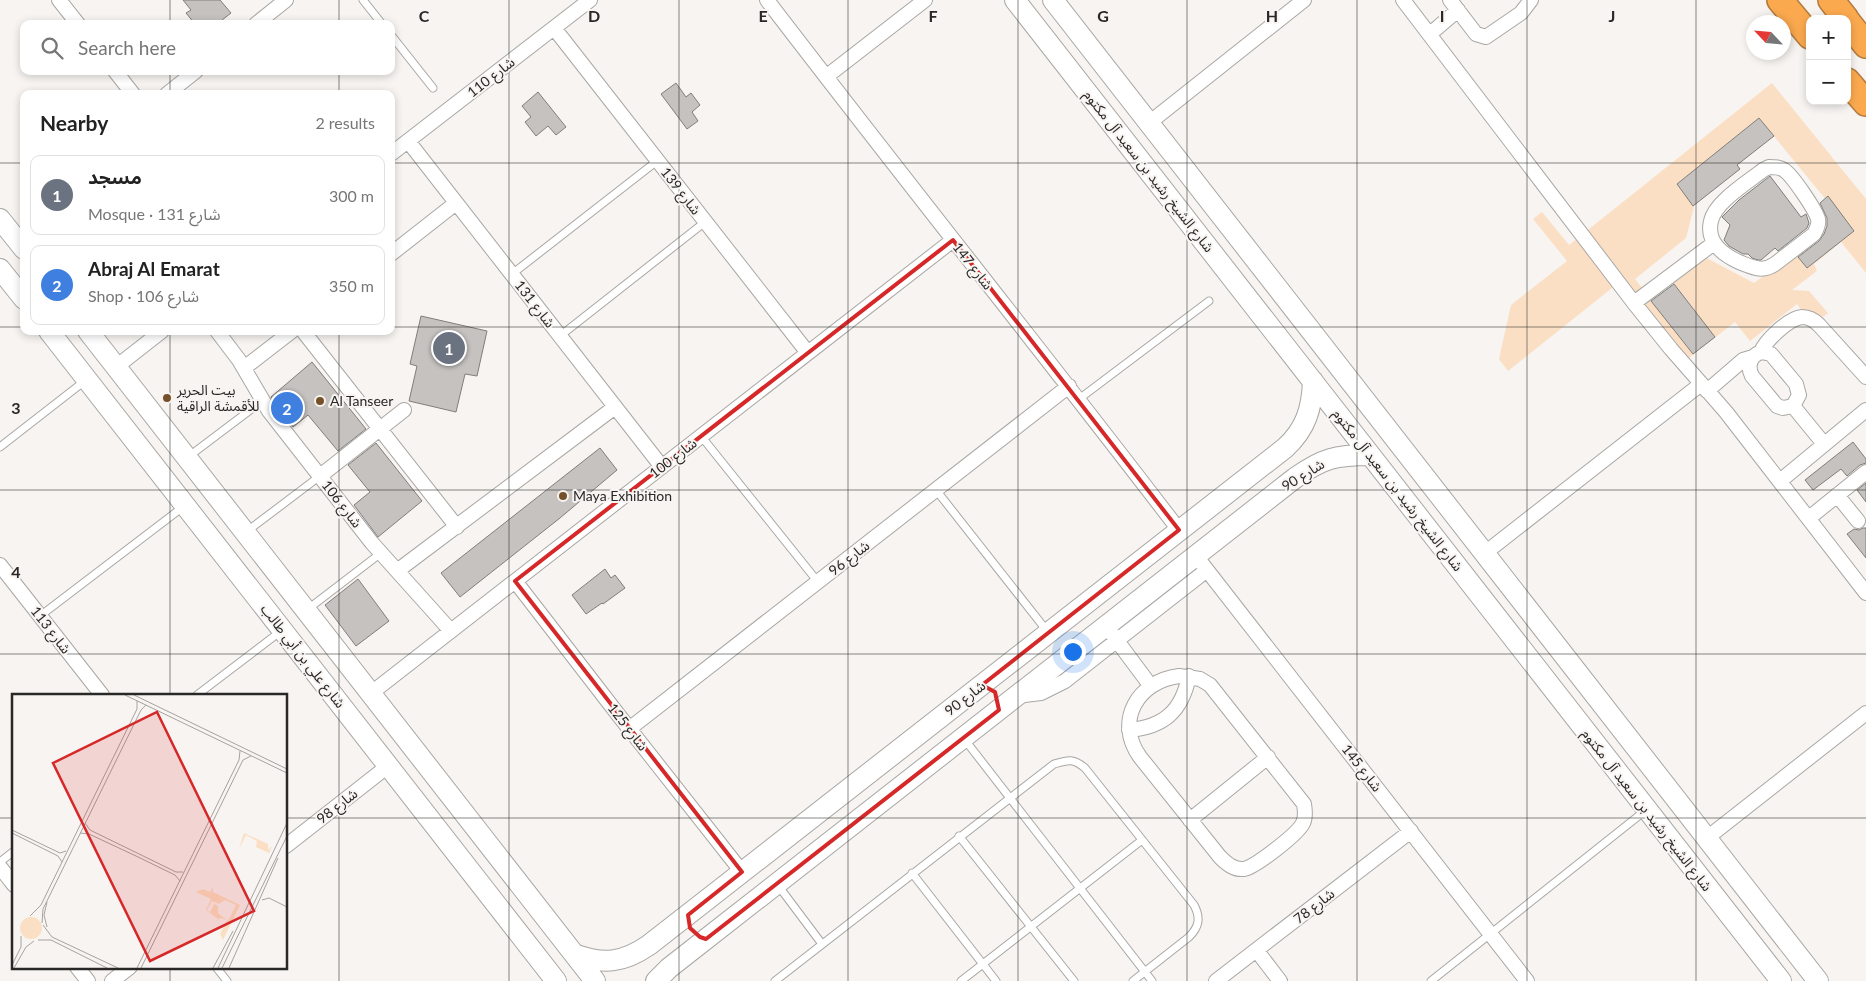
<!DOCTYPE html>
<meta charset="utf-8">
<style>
body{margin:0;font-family:Lato,"Noto Sans Arabic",sans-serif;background:#f2f2f2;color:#222}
.controls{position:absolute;right:15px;top:15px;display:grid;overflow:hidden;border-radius:10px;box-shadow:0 2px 8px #0003}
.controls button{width:45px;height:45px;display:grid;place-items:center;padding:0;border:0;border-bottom:1px solid #e0e0e0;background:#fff;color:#222;font:25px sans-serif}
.compass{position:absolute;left:1746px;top:15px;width:45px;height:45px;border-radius:50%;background:#fff;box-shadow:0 2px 8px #0003;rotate:296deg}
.you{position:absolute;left:1072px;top:651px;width:18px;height:18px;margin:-12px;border:4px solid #fff;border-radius:50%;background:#1a73e8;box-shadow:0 0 0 8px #1a73e833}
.badge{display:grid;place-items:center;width:32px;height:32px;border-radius:50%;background:#75512b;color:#fff;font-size:16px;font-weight:700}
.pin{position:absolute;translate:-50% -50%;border:2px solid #fff;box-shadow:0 1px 5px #0006}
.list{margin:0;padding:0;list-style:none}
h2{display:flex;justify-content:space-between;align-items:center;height:65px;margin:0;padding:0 20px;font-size:21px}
h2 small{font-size:16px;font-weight:400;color:#767676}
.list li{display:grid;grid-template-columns:32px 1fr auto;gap:15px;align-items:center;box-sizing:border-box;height:80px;margin:0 10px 10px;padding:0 10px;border:1px solid #e0e0e0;border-radius:10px}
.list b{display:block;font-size:19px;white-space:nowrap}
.list p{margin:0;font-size:16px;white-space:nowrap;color:#767676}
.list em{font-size:16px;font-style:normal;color:#767676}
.icon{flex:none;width:28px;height:28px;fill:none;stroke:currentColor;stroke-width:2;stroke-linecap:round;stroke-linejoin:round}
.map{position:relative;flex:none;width:1866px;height:981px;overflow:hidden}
.search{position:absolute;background:#fff;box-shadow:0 2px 8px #0003;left:20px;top:20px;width:375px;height:55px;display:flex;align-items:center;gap:12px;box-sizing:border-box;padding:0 18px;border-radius:10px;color:#767676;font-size:19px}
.panel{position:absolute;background:#fff;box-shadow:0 2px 8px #0003;left:20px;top:90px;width:375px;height:245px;border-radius:10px}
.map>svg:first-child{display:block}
.green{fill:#fbdfc4;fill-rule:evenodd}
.building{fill:#c5c2c0;stroke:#807e7b}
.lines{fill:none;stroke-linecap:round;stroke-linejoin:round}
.lane-casing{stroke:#a9a7a4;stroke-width:9}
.street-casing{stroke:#a9a7a4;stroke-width:16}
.secondary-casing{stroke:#a9a7a4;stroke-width:22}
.highway-casing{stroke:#b27c41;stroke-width:28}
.lane{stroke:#fff;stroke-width:7}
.street{stroke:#fff;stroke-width:14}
.secondary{stroke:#fff;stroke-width:20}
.highway{stroke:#fba94f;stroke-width:25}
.marked{fill:none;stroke:#d62828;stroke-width:4;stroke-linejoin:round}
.grid{fill:none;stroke:#292827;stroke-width:1;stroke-opacity:0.55}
.poi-dot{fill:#75512b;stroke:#f7f4f1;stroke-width:2}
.labels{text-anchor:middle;stroke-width:4;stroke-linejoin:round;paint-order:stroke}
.street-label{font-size:14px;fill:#292827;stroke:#f7f4f1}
.poi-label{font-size:14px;fill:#292827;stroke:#f7f4f1;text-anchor:start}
.inset-road{fill:none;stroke:#a5a2a0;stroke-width:1}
.view{fill:#d62828;fill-opacity:0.15;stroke:#d62828;stroke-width:2.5}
.inset-edge{fill:none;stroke:#292827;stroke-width:2.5}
.grid-label{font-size:16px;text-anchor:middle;font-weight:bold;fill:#292827;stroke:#f7f4f1;stroke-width:4;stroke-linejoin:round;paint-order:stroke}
</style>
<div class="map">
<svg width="1866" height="981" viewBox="0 0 1866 981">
<rect width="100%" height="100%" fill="#f7f4f1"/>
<path class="green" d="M 1772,83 L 1866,199 L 1866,273 L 1841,242 L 1814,264 L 1817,271 L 1792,290 L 1809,291 L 1828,313 L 1813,325 L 1797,304 L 1750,341 L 1735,322 L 1685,361 L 1622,280 L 1508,371 L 1499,359 L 1511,305 L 1567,261 L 1533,219 L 1542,212 L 1569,245 ZM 1759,118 L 1851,230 L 1807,268 L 1795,253 L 1754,283 L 1697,253 L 1669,278 L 1714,337 L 1693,354 L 1635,279 L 1686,238 L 1694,207 L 1677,184 Z"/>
<path class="building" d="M 183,0 L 220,0 L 231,13 L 217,24 L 195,24 L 186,13 L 191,10 Z
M 676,83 L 686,97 L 691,93 L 700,105 L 692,112 L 698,121 L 687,129 L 661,94 Z
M 538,92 L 566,127 L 556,135 L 548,126 L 536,136 L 525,122 L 531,117 L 522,106 Z
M 1759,118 L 1774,136 L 1737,165 L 1740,169 L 1693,206 L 1677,184 Z
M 1770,176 L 1801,217 L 1806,214 L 1809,223 L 1807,228 L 1778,251 L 1775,248 L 1761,260 L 1758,260 L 1752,258 L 1748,254 L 1743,254 L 1729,246 L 1724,240 L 1730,225 L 1722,217 L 1739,200 Z
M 1828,196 L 1854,231 L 1807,268 L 1798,257 L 1819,241 L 1824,234 L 1827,226 L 1827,218 L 1820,203 Z
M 1674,284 L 1715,337 L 1693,354 L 1651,301 Z
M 421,316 L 487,331 L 477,376 L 465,374 L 456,412 L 409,401 L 417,366 L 410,364 Z
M 312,362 L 366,429 L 338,451 L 308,415 L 293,427 L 271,397 Z
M 1853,442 L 1866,459 L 1866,463 L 1860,465 L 1847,476 L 1841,469 L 1813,490 L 1805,480 Z
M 376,443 L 422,501 L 378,537 L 354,505 L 370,492 L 348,465 Z
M 600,448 L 617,470 L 560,518 L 460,597 L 441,573 Z
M 1866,483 L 1866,502 L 1857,490 Z
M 1863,528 L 1866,528 L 1866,558 L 1847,534 L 1854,529 L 1859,530 Z
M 605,569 L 611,578 L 615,575 L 625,588 L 603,604 L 602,603 L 586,614 L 572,595 Z
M 358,579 L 389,621 L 356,646 L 325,605 Z"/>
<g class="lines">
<g class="lane-casing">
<path id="lane" d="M 363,0 L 382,24
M 391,35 L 433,88
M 512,274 L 657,161
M 560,336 L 705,222
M 1079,399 L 1209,301
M 701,436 L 818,582
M 0,447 L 86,380
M 188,457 L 262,401
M 936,490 L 1047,631
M 246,532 L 320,476
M 308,609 L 381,553
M 40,616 L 183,507
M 197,695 L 281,631
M 965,740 L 1152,981
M 959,836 L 1074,981
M 0,862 L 14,851
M 912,873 L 996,981
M 777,884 L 822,944
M 216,967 L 227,981
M 775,981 L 1054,764 C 1068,760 1073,758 1085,768 L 1194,905 C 1201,918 1199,927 1189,937 L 1133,981
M 961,981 L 1142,840
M 1431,981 L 1646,810"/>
</g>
<g class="street-casing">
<path id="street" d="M 59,0 L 78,24
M 767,0 C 903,178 1043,352 1179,530
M 1403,0 L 1634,303 L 1671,349 L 1726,412 L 1866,593
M 1450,0 L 1476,34 L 1486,37 L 1521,13 L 1531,0
M 256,24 L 286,0
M 554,28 L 808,353
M 1430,34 L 1458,10
M 115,71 L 133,94
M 827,76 L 925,0
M 167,94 L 196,71
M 1149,123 L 1304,0
M 408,141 L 662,467
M 391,154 L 590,0
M 1769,167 C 1775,167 1780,167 1784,170 C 1792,175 1815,209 1818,219 C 1819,224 1817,229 1814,234 L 1775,264 C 1762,273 1752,267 1739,262 C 1722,254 1706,242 1711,221 C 1715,202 1748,182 1763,170 Z
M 391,254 L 456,203
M 1634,303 L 1714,243
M 217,331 L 239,360 L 269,411 L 372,543 L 451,631
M 303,331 L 457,527
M 1761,352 L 1771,354 L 1796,384 L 1799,395 L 1793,406 L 1783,408 L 1777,406 L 1752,376 C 1747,366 1750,356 1761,352 Z
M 1761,352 C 1765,341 1789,318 1802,317 C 1809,317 1814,320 1819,325 L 1866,377
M 116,367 L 162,331
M 244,368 L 292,331
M 1707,391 L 1743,360 L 1753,357
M 1793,406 L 1824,444
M 320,476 L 404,410
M 1780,481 L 1866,410
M 1837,495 L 1858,521
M 1809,518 L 1866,472
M 1485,553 L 1701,384
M 1196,556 L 1527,981
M 0,565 L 102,695
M 397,571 L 615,407
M 515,581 L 620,717 L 742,872
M 1112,634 L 1150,685
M 1179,676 L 1200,679 L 1210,685 L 1304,804 C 1305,810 1306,817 1303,823 C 1298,834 1255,867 1244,869 C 1234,870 1227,864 1220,857 L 1140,757 C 1114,721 1138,681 1179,676 Z
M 370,694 L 953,240
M 1016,696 L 1041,693 L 1065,681 L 1207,570
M 629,729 L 1069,386
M 1129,730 C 1164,727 1182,711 1189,676
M 1190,820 L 1268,757
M 1707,838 L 1866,713
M 286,846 L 388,766
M 0,867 L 14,885
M 1257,951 L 1280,981
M 77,967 L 88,981
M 112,981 L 130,967
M 1216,981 L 1411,831"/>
</g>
<g class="secondary-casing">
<path id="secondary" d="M 1015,0 L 1781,981
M 1053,0 L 1818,981
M 0,219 L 24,249
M 0,269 L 24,299
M 49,331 L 556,981
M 88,331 L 595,981
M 574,954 C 603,965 623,963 649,945 L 1285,448 C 1306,429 1312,408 1313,381
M 656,981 L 669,968 L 1295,478 C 1323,458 1336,455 1370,455"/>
</g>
<g class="highway-casing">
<path id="highway" d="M 1780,0 L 1810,36
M 1831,0 L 1846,19
M 1847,21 L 1866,45
M 1847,81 L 1866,103"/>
</g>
<use href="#lane" class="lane"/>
<use href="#street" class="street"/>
<use href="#secondary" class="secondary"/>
<use href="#highway" class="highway"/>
</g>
<path class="marked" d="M 953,240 L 1179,530 L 982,685 L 995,692 L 999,710 L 706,939 L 700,937 L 690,928 L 688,915 L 742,872 L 515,581 Z"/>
<path class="grid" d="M 170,0 L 170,24M 339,0 L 339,24M 509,0 L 509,981M 679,0 L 679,981M 848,0 L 848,981M 1018,0 L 1018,981M 1187,0 L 1187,981M 1357,0 L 1357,981M 1527,0 L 1527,981M 1696,0 L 1696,981M 170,71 L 170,94M 339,71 L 339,94M 0,163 L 24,163M 391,163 L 1866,163M 0,327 L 24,327M 391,327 L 1866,327M 170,331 L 170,695M 339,331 L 339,981M 0,490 L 1866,490M 0,654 L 1866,654M 0,818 L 14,818M 286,818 L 1866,818M 170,967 L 170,981"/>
<g class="poi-dot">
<circle cx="167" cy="398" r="5"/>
<circle cx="320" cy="401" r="5"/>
<circle cx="563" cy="496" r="5"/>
</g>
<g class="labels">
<g class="street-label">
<text transform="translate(491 77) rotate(-38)" y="5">شارع 110</text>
<text transform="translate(1149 171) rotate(52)" y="5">شارع الشيخ رشيد بن سعيد آل مكتوم</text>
<text transform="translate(681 191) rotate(52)" y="5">شارع 139</text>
<text transform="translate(973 266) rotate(52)" y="5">شارع 147</text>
<text transform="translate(535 304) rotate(52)" y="5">شارع 131</text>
<text transform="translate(673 458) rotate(-38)" y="5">شارع 100</text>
<text transform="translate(1303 475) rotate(-32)" y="5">شارع 90</text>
<text transform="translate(1398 490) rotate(52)" y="5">شارع الشيخ رشيد بن سعيد آل مكتوم</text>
<text transform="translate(342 504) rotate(52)" y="5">شارع 106</text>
<text transform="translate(849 558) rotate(-38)" y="5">شارع 96</text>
<text transform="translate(51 630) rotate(52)" y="5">شارع 113</text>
<text transform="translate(303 656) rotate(52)" y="5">شارع علي بن أبي طالب</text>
<text transform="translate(965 698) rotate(-38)" y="5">شارع 90</text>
<text transform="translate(628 727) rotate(52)" y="5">شارع 125</text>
<text transform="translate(1362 768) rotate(52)" y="5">شارع 145</text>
<text transform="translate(337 806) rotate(-38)" y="5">شارع 98</text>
<text transform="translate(1647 810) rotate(52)" y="5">شارع الشيخ رشيد بن سعيد آل مكتوم</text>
<text transform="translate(1314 906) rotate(-38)" y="5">شارع 78</text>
</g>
<g class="poi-label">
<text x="177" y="395">بيت الحرير<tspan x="177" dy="16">للأقمشة الراقية</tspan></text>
<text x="330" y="406">Al Tanseer</text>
<text x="573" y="501">Maya Exhibition</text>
</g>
</g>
<g transform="translate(12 694)">
<rect width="275" height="275" fill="#f7f4f1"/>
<path d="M 232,139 L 256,150 L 256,156 L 260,152 L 257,159 L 244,153 L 245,147 L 234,141 L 227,155 ZM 201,193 L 201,198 L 228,211 L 211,246 L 208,240 L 215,226 L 208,224 L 204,228 L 206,225 L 194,216 L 199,205 L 184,198 L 191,195 L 198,198 ZM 213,206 L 224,211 L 216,227 L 206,219 L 206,212 L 202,210 L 198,218 L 195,216 L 200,207 L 207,210 ZM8 234a11 11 0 1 1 22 0a11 11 0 1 1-22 0Z" fill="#fbdfc4" fill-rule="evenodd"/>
<path class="inset-road" d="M 113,1 L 275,79M 122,1 L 275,75M 73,129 L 78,136 L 164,178 L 171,178M 0,136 L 48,159 L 54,157M 0,139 L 46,162 L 50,168M 68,139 L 77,140 L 124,162 L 163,181 L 168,187M 250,206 L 257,204 L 275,213M 35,208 L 32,221 L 35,233M 18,222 L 29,211 L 125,15 L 125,7M 30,229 L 31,215 L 129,16 L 134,11M 31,231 L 40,243 L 106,274M 26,246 L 39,246 L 95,274M 0,271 L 9,253 L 9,242M 2,274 L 14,253 L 22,247M 125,274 L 227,66 L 228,57M 129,274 L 231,66 L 239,62M 201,274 L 221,237M 206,274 L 275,129M 210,274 L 275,142M 217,274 L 266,164"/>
<path class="view" d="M 145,18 L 242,217 L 138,267 L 41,69 Z"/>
<rect width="275" height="275" class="inset-edge"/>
</g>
<g class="grid-label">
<text x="424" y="22">C</text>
<text x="594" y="22">D</text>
<text x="763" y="22">E</text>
<text x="933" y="22">F</text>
<text x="1103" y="22">G</text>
<text x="1272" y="22">H</text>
<text x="1442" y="22">I</text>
<text x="1612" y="22">J</text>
<text x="16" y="414">3</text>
<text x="16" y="578">4</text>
</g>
</svg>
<div class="controls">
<button>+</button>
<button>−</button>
</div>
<svg class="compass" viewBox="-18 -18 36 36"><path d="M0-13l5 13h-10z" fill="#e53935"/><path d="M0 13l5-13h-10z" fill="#767676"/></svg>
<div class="you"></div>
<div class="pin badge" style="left:449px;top:348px;background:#6b7280">1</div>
<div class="pin badge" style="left:287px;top:408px;background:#3f7fe0">2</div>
<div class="search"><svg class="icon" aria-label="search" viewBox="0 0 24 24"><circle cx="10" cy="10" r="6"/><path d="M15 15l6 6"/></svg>Search here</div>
<section class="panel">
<h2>Nearby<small>2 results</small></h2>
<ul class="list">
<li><span class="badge" style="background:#6b7280">1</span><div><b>مسجد</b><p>Mosque · شارع 131</p></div><em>300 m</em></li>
<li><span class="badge" style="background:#3f7fe0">2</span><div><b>Abraj Al Emarat</b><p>Shop · شارع 106</p></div><em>350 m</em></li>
</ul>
</section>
</div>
